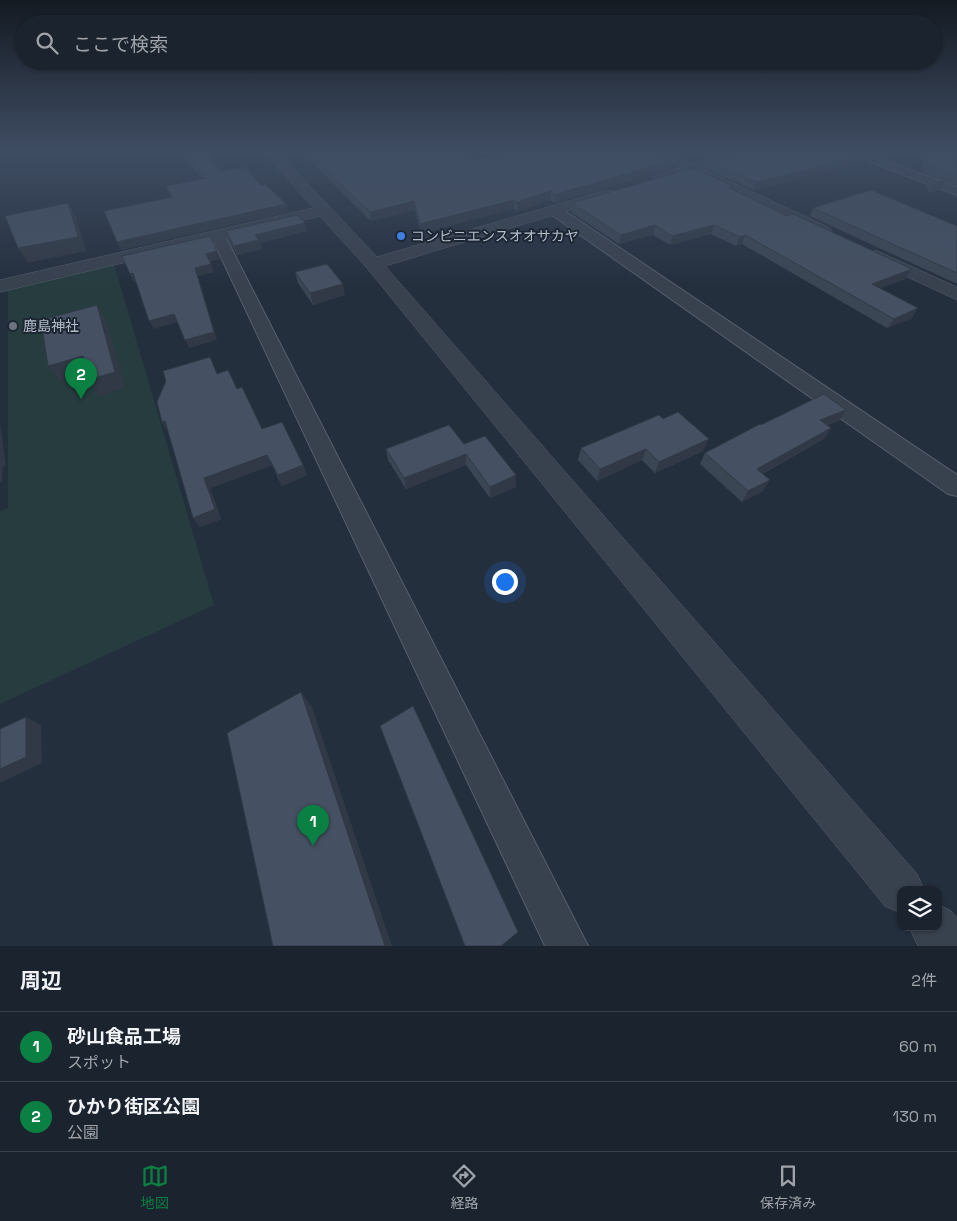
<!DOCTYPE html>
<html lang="ja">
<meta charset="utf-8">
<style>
body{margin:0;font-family:"Space Grotesk","Noto Sans JP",sans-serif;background:#282f3a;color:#f1f3f6}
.controls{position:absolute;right:15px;bottom:15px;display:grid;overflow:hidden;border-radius:10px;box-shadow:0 1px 4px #0004}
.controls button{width:45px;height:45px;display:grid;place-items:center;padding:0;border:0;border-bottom:1px solid #39404a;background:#1b232e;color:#f1f3f6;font:25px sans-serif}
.you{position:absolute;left:504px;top:581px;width:18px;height:18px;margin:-12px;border:4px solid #fff;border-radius:50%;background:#1a73e8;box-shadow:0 0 0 8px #1a73e833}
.badge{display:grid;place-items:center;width:32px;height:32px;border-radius:50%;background:#0b8043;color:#fff;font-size:16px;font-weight:700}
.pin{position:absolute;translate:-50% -41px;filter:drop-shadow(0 1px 2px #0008)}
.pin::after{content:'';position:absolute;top:26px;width:18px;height:15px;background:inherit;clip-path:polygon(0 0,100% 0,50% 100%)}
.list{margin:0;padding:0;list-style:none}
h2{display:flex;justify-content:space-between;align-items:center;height:65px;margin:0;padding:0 20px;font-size:21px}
h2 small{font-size:16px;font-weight:400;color:#a0a4aa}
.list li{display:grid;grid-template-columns:32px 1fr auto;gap:15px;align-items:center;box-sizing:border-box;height:70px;padding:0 20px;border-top:1px solid #39404a}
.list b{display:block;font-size:19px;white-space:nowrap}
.list p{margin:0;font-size:16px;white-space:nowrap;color:#a0a4aa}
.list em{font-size:16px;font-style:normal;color:#a0a4aa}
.icon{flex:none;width:28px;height:28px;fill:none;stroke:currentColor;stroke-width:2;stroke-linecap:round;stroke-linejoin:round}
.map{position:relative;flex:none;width:957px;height:946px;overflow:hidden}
.search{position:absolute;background:#1b232e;box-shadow:0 1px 4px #0004;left:15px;right:15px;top:15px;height:55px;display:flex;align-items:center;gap:12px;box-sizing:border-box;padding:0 18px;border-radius:28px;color:#a0a4aa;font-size:19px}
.sheet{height:205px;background:#1b232e}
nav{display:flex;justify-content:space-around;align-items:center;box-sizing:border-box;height:70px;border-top:1px solid #39404a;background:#1b232e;font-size:14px;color:#a0a4aa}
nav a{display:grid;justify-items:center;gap:2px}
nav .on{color:#0b8043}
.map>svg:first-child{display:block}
.green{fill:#263c3f}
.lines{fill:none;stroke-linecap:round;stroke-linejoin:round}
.minor-casing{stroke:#565f6c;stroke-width:2}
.tertiary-casing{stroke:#565f6c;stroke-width:1}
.minor{fill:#38414e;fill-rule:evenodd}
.tertiary{fill:#38414e;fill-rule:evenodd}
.wall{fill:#3b4654}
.shaded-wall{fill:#303945}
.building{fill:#455162;stroke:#303945}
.shop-dot{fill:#3f7fe0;stroke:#1d2633;stroke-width:2}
.worship-dot{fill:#6b7280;stroke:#1d2633;stroke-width:2}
.labels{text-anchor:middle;stroke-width:4;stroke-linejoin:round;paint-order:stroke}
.far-poi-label{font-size:14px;fill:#b4bcc9;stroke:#1d2633;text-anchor:start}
</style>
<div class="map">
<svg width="957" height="946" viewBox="0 0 957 946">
<rect width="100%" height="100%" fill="#242f3e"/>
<path class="green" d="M 114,264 L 214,605 L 0,704 L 0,511 L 8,508 L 8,289 Z"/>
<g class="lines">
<g class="minor-casing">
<path id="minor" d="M 844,152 L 861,152 L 957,187 L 957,195 Z
M 554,206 L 559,207 L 957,475 L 957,496 L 948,494 L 549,213 L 547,210 Z
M 218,232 L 223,233 L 225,236 L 588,946 L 545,946 L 211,236 L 213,233 Z"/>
</g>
<g class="tertiary-casing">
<path id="tertiary" d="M 264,152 L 278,152 L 377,257 L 603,191 L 613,191 L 616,194 L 613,197 L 385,266 L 917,874 L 924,890 L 901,890 L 901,913 L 885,906 L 367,268 L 320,216 L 0,292 L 0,280 L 313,208 Z
M 650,152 L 667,152 L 693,164 L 734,152 L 755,152 L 754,155 L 705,170 L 830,228 L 832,232 L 830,236 L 818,236 L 691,174 L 659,183 L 654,182 L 652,179 L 654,176 L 679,168 Z
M 877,251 L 957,287 L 957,300 L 871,260 L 868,256 L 871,252 Z
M 938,905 L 950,910 L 957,918 L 957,946 L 918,946 L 909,927 L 938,927 Z"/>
</g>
<use href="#minor" class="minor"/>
<use href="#tertiary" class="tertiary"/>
</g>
<path class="wall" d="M 178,152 L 207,152 L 221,172 L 261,185 L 286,204 L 288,212 L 121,250 L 171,197 L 166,186 L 203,179 Z
M 301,152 L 463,152 L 475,160 L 669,169 L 555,203 L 550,200 L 517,211 L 514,209 L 421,233 L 415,210 L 371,221 Z
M 867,152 L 908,152 L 884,158 Z
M 918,152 L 957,152 L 957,186 L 944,181 L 939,190 L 929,193 L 927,186 L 933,176 L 924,173 Z
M 713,162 L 866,162 L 753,190 L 710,170 Z
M 735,187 L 734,190 L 787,216 L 912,269 L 905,279 L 880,288 L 912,318 L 887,328 L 742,244 L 736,246 L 711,234 L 670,245 L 653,235 L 619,244 L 571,212 L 572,203 Z
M 813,208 L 957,226 L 957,284 L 810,216 Z
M 226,231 L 307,231 L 260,243 L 262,249 L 237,255 L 229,240 Z
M 295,272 L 345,295 L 313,305 L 298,283 Z
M 218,373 L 237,389 L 262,429 L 303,465 L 307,475 L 282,486 L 272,465 L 210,488 L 221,519 L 200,527 L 168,433 Z
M 846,410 L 839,421 L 828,425 L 831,428 L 824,439 L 762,474 L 763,491 L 742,502 L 700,464 L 705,453 L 761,425 Z
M 659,415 L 703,451 L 655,473 L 642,460 L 597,481 L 578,460 L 581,448 Z
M 464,444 L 516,475 L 516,487 L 490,498 L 466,465 L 406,489 L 388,460 L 386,449 Z"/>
<path class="shaded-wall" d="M 136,152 L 166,152 L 138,157 Z
M 887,152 L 908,152 L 884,158 Z
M 870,155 L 866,162 L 753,190 L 756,182 Z
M 671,161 L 669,169 L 555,203 L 556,194 Z
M 945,180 L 939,190 L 929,193 L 936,183 Z
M 551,191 L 550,200 L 517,211 L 517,202 Z
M 514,200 L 514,209 L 421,233 L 420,224 Z
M 414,201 L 415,210 L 371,221 L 370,212 Z
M 68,203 L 76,217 L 86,251 L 28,263 L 18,248 Z
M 286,204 L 288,212 L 121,250 L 117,242 Z
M 305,223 L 307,231 L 260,243 L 262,249 L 237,255 L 234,246 L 255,235 Z
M 655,225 L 653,235 L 619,244 L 621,235 Z
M 714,225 L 711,234 L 670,245 L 672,236 Z
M 745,235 L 742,244 L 736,246 L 740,237 Z
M 217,251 L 220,259 L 209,262 L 206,254 Z
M 211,264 L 214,272 L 198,276 L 217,340 L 189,348 L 185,340 L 195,268 Z
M 912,269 L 905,279 L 866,293 L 872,284 Z
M 133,273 L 137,281 L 134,282 L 130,274 Z
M 343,284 L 345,295 L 313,305 L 310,293 Z
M 97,305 L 106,320 L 125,388 L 100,396 L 89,380 Z
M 918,308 L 912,318 L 887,328 L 894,319 Z
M 174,314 L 178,322 L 154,329 L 149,321 Z
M 83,356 L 94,371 L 60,381 L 48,366 Z
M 846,410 L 839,421 L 813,431 L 820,420 Z
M 165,421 L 168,433 L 162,422 Z
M 0,423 L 6,466 L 3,467 L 2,482 L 0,482 Z
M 831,428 L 824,439 L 750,480 L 757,469 Z
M 709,439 L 703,451 L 655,473 L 659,462 Z
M 646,449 L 642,460 L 597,481 L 600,469 Z
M 466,454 L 466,465 L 406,489 L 404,478 Z
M 267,455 L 272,465 L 210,488 L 221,519 L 200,527 L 193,518 L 204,478 Z
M 303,465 L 307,475 L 282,486 L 278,475 Z
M 516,475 L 516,487 L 490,498 L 490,487 Z
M 770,480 L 763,491 L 742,502 L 748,491 Z
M 301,692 L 312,707 L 392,946 L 385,946 Z
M 26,717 L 41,725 L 42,763 L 0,783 L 0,769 Z"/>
<path class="building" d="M 182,152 L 207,152 L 221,172 L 245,167 L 261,185 L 265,184 L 286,204 L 117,242 L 104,211 L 173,197 L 166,186 L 206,178 Z
M 307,152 L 463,152 L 475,160 L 510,152 L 652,152 L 671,161 L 556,194 L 551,191 L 517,202 L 514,200 L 420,224 L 414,201 L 370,212 Z
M 744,152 L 865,152 L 870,155 L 756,182 L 713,162 Z
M 924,152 L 957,152 L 957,175 L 928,165 Z
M 693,168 L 735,187 L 729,188 L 787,216 L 793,214 L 912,269 L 872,284 L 918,308 L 894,319 L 745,235 L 740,237 L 714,225 L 672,236 L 655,225 L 621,235 L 572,203 Z
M 933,176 L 945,180 L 936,183 Z
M 871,190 L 957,226 L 957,273 L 813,208 Z
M 68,203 L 78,237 L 18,248 L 5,216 Z
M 297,215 L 305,223 L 255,235 L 259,240 L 234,246 L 226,231 Z
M 210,236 L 217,251 L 206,254 L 211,264 L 195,268 L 214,332 L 185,340 L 174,314 L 149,321 L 133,273 L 130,274 L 122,256 Z
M 327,264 L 343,284 L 310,293 L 295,272 Z
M 97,305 L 115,372 L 89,380 L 83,356 L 48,366 L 41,320 Z
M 210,357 L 217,374 L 228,370 L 237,389 L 242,387 L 262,429 L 282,422 L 303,465 L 278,475 L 267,455 L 204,478 L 215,509 L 193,518 L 165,421 L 162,422 L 157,402 L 166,381 L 163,371 Z
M 824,394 L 846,410 L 820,420 L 831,428 L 757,469 L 770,480 L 748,491 L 705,453 L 760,424 L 761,425 Z
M 678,412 L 709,439 L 659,462 L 646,449 L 600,469 L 581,448 L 659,415 L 663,419 Z
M 449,425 L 464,444 L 485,436 L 516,475 L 490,487 L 466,454 L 404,478 L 386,449 Z
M 301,692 L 385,946 L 273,946 L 227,733 Z
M 413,706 L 518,932 L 501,946 L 465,946 L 380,726 Z
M 26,717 L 26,757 L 0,769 L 0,729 Z"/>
<linearGradient id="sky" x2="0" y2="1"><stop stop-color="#141a22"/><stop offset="0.53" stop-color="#3f4d63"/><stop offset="1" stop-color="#3f4d63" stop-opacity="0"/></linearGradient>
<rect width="957" height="285" fill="url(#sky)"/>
<circle class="shop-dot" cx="401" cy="236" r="5"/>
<circle class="worship-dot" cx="13" cy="326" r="5"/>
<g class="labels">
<g class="far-poi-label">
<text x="411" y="241">コンビニエンスオオサカヤ</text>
<text x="23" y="331">鹿島神社</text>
</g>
</g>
</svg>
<div class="controls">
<button><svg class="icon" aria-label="layers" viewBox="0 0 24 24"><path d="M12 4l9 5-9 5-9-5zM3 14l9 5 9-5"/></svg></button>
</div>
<div class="you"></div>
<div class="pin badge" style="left:313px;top:846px">1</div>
<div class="pin badge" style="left:81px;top:399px">2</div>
<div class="search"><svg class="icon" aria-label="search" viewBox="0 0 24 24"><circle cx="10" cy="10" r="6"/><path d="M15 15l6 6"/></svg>ここで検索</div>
</div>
<section class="sheet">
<h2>周辺<small>2件</small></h2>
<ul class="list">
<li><span class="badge">1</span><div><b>砂山食品工場</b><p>スポット</p></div><em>60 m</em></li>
<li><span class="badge">2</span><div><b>ひかり街区公園</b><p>公園</p></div><em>130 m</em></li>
</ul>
</section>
<nav>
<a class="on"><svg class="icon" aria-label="map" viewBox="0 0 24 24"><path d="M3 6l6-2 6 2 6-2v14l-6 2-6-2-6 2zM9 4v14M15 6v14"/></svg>地図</a>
<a><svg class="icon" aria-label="directions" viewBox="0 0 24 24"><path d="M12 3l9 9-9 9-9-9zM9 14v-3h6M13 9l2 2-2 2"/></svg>経路</a>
<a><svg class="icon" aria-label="saved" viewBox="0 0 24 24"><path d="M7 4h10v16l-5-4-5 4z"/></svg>保存済み</a>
</nav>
